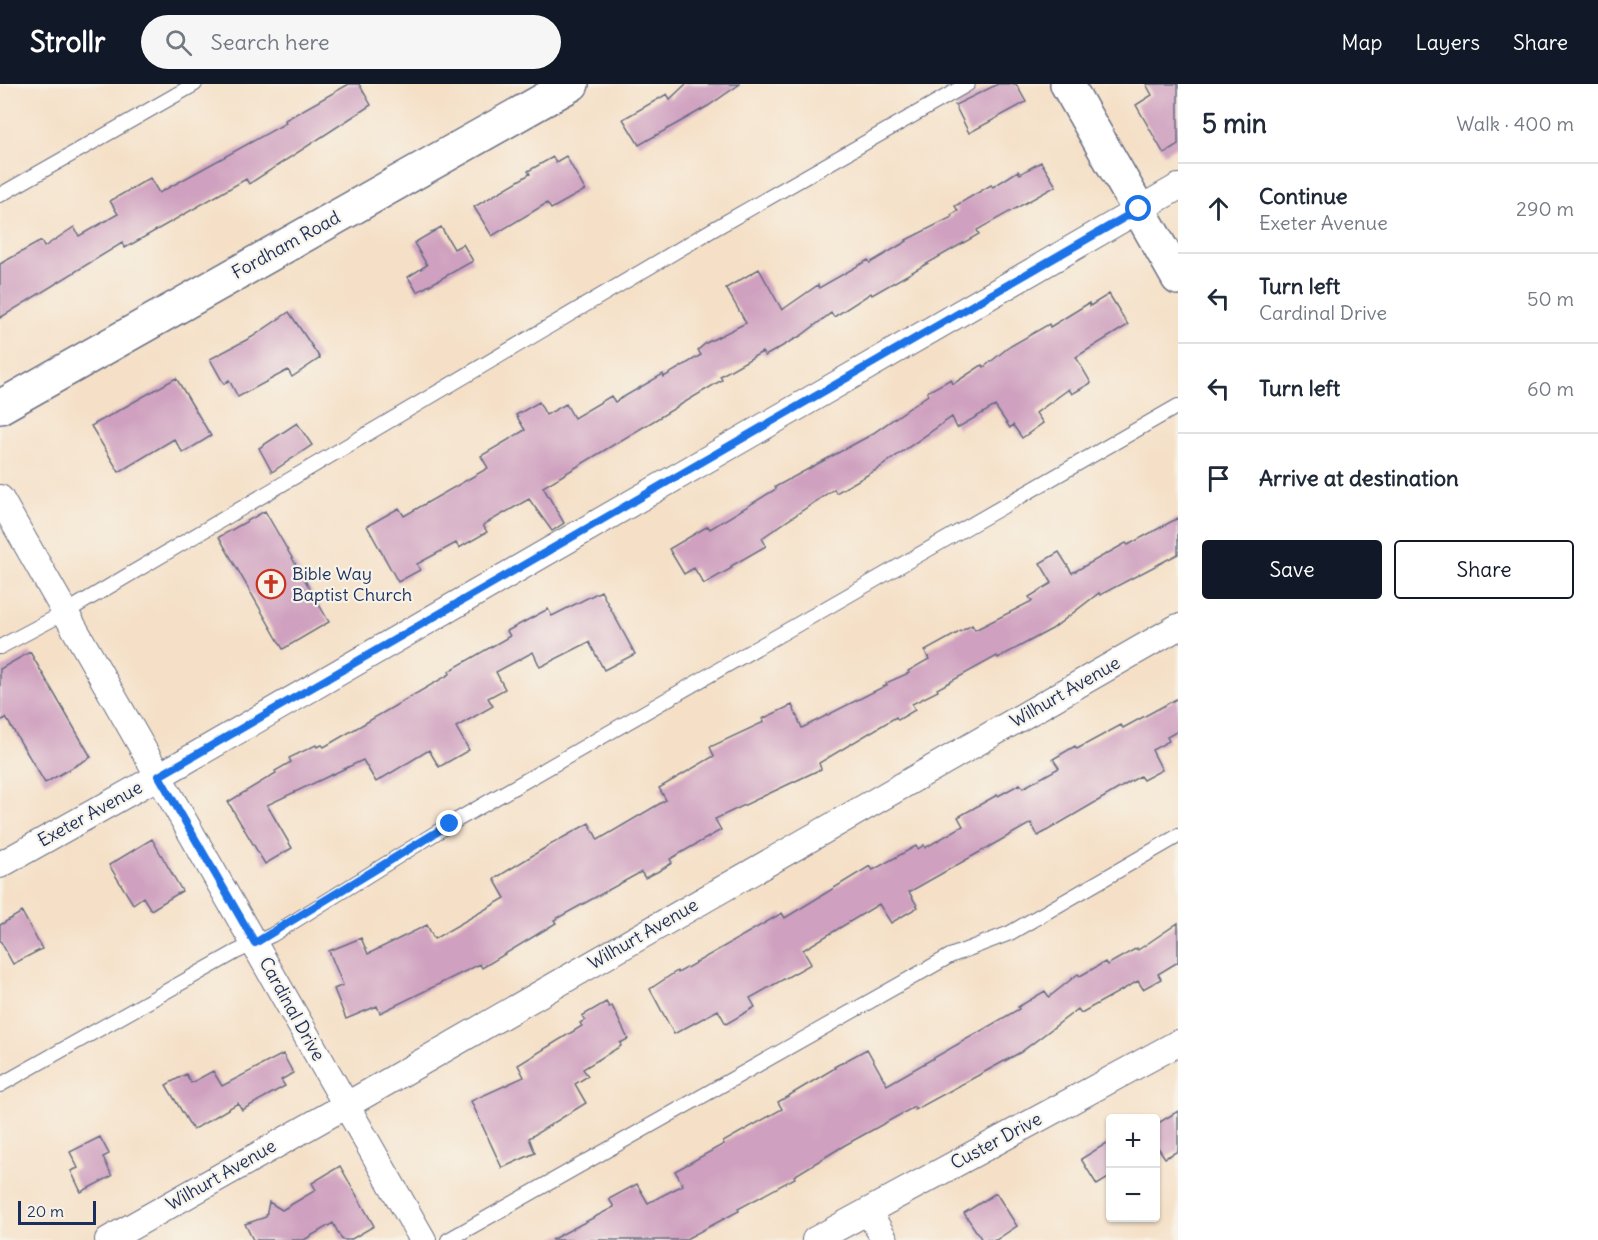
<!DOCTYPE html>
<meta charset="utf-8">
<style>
body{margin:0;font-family:Delius,sans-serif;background:#f6f6f7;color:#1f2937}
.controls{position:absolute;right:18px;bottom:18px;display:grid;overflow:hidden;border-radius:6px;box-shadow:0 2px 4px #0004}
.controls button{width:54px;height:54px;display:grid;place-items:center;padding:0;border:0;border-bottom:2px solid #e0e1e3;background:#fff;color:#1f2937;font:30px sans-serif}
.scale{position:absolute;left:18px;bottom:15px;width:78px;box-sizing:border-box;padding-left:6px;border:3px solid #1b2f5e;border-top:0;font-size:16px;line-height:21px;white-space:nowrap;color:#1b2f5e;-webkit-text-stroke:4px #f7f3e8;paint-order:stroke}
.stop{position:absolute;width:18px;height:18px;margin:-14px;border:4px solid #1a73e8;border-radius:50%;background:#fff}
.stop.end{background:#1a73e8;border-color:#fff;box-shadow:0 2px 6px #0008}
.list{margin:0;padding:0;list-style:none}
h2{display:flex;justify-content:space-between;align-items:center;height:78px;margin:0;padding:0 24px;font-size:26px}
h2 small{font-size:20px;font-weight:400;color:#747a83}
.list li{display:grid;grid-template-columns:39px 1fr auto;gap:18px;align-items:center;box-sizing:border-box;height:90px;padding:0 24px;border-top:2px solid #e0e1e3}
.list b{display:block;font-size:22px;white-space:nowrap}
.list p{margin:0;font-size:20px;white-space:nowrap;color:#747a83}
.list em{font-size:20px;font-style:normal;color:#747a83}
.actions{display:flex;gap:12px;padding:18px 24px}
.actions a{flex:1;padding:14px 0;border:2px solid #111827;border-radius:6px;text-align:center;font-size:21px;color:#111827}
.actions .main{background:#111827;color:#fff}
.icon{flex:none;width:33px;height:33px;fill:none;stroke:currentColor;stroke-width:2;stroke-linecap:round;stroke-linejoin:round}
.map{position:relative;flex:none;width:1178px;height:1156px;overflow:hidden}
header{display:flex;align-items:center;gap:36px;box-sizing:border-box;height:84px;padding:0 30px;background:#111827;color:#fff}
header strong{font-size:28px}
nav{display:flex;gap:33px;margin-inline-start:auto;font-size:21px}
.search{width:420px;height:54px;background:#f6f6f7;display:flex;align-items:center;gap:15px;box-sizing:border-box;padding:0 21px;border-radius:33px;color:#747a83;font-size:22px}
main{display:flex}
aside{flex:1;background:#fff}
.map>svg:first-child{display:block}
.building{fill:#cfa0bf}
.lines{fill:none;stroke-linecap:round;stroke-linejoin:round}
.lane-casing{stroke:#676d83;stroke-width:16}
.street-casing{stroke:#676d83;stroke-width:28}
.secondary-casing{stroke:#676d83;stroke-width:36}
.lane{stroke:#fff;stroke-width:14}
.street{stroke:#fff;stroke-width:26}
.secondary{stroke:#fff;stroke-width:33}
.route{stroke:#1a73e8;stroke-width:8}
.labels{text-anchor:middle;stroke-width:4.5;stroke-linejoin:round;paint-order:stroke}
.street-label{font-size:18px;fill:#1b2f5e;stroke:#f7f3e8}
.poi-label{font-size:18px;fill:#1b2f5e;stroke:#f7f3e8;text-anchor:start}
</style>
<header>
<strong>Strollr</strong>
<div class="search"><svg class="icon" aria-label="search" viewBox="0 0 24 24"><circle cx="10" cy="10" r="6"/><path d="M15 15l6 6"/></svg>Search here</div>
<nav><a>Map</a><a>Layers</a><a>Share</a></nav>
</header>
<main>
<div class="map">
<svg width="1178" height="1156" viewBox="0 0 1178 1156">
<rect width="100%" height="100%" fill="#f7f3e8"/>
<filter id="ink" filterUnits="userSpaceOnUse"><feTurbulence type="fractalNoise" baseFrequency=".0167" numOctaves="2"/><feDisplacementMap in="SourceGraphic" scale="12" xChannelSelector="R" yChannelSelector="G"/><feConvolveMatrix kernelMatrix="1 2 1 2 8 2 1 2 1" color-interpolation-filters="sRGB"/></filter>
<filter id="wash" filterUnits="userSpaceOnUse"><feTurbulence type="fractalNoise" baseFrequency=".008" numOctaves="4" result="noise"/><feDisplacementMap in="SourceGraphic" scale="24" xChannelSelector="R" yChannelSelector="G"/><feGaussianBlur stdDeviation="1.35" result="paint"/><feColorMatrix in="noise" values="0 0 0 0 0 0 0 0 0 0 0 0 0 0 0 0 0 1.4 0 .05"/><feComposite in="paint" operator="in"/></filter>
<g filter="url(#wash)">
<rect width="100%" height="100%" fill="#f5e0c7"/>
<g id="blocks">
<path class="building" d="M 349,0 L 359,0 L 371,21 L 249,100 L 246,95 L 125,164 L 122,159 L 0,234 L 0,180 L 41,157 L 44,163 L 74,143 L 79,152 L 118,130 L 110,117 L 150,94 L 159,109 L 286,39 L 285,36 Z
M 686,0 L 740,0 L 708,22 L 639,61 L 623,35 L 667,10 L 670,15 Z
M 998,0 L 1016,0 L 1026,18 L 969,49 L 955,21 Z
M 1146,0 L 1178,0 L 1178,61 L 1164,70 L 1136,21 L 1152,11 Z
M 566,72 L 585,106 L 551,125 L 547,119 L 492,152 L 474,123 L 530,90 L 528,87 L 553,73 L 556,78 Z
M 1041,78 L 1056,102 L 977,146 L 979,150 L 872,211 L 871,209 L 834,233 L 831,229 L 802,251 L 765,272 L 762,268 L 720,292 L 722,296 L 543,403 L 564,439 L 552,447 L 529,415 L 483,441 L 487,448 L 459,464 L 456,459 L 417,480 L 420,486 L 398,498 L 367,442 L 399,424 L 404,432 L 488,384 L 481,372 L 525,346 L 516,331 L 539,318 L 546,331 L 566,320 L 574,334 L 611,312 L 615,318 L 663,290 L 664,293 L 701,271 L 698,266 L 706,259 L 746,239 L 726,204 L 759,185 L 782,226 L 818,201 L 819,204 L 868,176 L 870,179 L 907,157 L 906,156 L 952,133 L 951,131 L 958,127 L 955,122 L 991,101 L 993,103 L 1018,87 L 1020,90 Z
M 441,143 L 454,165 L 463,160 L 473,177 L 417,208 L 408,193 L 427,181 L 414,159 Z
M 1109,210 L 1128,241 L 1076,273 L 1091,299 L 1072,310 L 1069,305 L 1036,329 L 1043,339 L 1022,354 L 1013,341 L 1010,344 L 995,322 L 957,344 L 952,333 L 876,386 L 836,409 L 834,405 L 762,454 L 766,462 L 731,482 L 732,484 L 704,500 L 694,484 L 684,490 L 669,465 L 708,442 L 710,445 L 776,405 L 775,403 L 869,352 L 928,311 L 927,308 L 951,295 L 953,300 L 982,281 L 984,283 L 1009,263 L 1049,240 L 1050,243 L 1089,219 L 1090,222 Z
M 289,228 L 320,274 L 292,293 L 288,286 L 238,313 L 229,296 L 224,300 L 210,275 L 252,253 Z
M 176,294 L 211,352 L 183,369 L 174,355 L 119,388 L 91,342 Z
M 297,339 L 312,361 L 272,388 L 259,364 Z
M 265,427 L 329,538 L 283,565 L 219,453 Z
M 1178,434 L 1178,470 L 1100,511 L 1099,509 L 1052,545 L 998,574 L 997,572 L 937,605 L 938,607 L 912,620 L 915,626 L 898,636 L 896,633 L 819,679 L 821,685 L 715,735 L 721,746 L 670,775 L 672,779 L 657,788 L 645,794 L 641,788 L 554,836 L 556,839 L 482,884 L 480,880 L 380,929 L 377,922 L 346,935 L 334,905 L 343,901 L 329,867 L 361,854 L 368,870 L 427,841 L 434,855 L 505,814 L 494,795 L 548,762 L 589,739 L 598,756 L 666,716 L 659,704 L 714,672 L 710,663 L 764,638 L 762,635 L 792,621 L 802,644 L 887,601 L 886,599 L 909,589 L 908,587 L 929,575 L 925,567 L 972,541 L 975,546 L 1032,517 L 1029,513 L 1052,499 L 1040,479 L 1059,468 L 1072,489 L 1126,459 L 1128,461 Z
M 601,507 L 635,570 L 604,586 L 589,558 L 540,583 L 533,568 L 496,588 L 505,605 L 488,614 L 493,622 L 456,643 L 469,666 L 439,683 L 429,666 L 376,698 L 363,676 L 267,721 L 292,764 L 265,780 L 228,718 L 276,689 L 275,687 L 291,678 L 289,674 L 316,661 L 317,663 L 322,661 L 324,663 L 450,590 L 449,587 L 510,552 L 507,547 L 548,525 L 552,532 Z
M 30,568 L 91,673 L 45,699 L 6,634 L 0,637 L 0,585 Z
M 1178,614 L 1178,647 L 1167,653 L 1169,657 L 1152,666 L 1162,686 L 1143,696 L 1140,692 L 1038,752 L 1031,739 L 978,769 L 909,808 L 918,823 L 891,839 L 879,820 L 803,866 L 811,880 L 750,914 L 755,923 L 726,940 L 718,926 L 674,950 L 650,905 L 677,887 L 678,889 L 782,829 L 785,834 L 870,782 L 873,786 L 916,762 L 918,765 L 924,761 L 925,764 L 963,742 L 958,733 L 997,711 L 998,712 L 1020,700 L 1023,704 L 1059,684 L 1053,675 L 1075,662 L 1077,665 L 1121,641 L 1123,644 Z
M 152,755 L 182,807 L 151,826 L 143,813 L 133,820 L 109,781 Z
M 22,828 L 42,865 L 13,880 L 0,856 L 0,841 Z
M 1178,839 L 1178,878 L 1158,890 L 1161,895 L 1143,905 L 1138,897 L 1081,929 L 1078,925 L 1021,968 L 915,1026 L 914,1023 L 845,1061 L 794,1092 L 795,1094 L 738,1125 L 739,1127 L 684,1156 L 551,1156 L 614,1123 L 609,1115 L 637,1100 L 648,1119 L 683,1101 L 675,1087 L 724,1060 L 723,1058 L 782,1025 L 778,1018 L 835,984 L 834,983 L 867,965 L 887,1001 L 1019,925 L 1018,923 L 1045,907 L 1049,913 L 1078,890 L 1080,892 L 1105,878 L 1107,881 L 1137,864 L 1138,866 Z
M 606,918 L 609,923 L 612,922 L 628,955 L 620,959 L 621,962 L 583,985 L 588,992 L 575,1000 L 586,1019 L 529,1054 L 535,1069 L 502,1084 L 471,1017 L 524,993 L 518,981 L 582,942 L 580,939 L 585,936 L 582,932 Z
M 283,970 L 293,989 L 281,996 L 285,1002 L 242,1026 L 238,1019 L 193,1046 L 166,1001 L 186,990 L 191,999 L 213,987 L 222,1002 Z
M 1178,1027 L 1178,1067 L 1165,1074 L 1155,1059 L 1155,1041 Z
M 100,1053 L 109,1070 L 103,1073 L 112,1092 L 81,1108 L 71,1087 L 78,1084 L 70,1068 Z
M 1110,1057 L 1110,1093 L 1097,1101 L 1081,1075 Z
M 340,1082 L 374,1142 L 350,1156 L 342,1156 L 333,1139 L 304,1156 L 253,1156 L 245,1140 L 266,1133 L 269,1118 L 282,1126 L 316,1106 L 312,1099 Z
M 996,1109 L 1017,1142 L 996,1156 L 982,1156 L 964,1129 Z"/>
</g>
</g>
<g filter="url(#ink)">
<use href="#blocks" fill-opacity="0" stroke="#676d83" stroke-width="1.5"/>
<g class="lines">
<g class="lane-casing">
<path id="lane" d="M 0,111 L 195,0
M 0,563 L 66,528 L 712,146 L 968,0
M 0,1001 L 236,868 L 272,851 L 450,740 L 1178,322
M 448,1156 L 950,872 L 1010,849 L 1178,752"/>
</g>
<g class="street-casing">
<path id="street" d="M 0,414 L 423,1156
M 0,781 L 182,679 L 1178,103
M 868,1127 L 885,1156
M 108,1156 L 368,1009 L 1178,543
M 815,1156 L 1178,959"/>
</g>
<g class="secondary-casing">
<path id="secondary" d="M 1067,0 L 1178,194
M 0,323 L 572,0"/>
</g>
<use href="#lane" class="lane"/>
<use href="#street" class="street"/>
<use href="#secondary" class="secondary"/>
</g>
</g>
<g class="lines" filter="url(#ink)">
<path class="route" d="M 450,740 L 255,859 L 159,692 L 1139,125"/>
</g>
<defs>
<g id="church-ring" transform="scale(1.5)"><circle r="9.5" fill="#f7f3e8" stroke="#c8321e" stroke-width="1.5"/><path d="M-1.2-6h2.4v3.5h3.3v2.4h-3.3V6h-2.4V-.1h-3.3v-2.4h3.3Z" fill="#c8321e"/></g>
</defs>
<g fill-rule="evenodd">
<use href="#church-ring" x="271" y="500"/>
</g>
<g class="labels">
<g class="street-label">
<text transform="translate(286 161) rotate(-29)" y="6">Fordham Road</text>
<text transform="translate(1065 608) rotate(-30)" y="6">Wilhurt Avenue</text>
<text transform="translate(90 730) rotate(-29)" y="6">Exeter Avenue</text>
<text transform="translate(643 850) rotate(-30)" y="6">Wilhurt Avenue</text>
<text transform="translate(292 925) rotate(61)" y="6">Cardinal Drive</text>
<text transform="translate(996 1057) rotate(-28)" y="6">Custer Drive</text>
<text transform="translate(221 1091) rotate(-30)" y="6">Wilhurt Avenue</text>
</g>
<g class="poi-label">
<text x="292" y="496">Bible Way<tspan x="292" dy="21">Baptist Church</tspan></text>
</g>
</g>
</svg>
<div class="controls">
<button>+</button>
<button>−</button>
</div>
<div class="scale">20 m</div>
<div class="stop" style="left:1139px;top:125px"></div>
<div class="stop end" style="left:450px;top:740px"></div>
</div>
<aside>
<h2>5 min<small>Walk · 400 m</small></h2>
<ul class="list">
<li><svg class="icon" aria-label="ahead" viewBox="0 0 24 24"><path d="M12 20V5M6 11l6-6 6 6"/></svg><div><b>Continue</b><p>Exeter Avenue</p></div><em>290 m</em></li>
<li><svg class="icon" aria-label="left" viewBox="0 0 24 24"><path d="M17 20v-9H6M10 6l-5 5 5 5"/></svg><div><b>Turn left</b><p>Cardinal Drive</p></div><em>50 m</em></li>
<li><svg class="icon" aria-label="left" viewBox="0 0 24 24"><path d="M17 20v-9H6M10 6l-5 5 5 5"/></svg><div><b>Turn left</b></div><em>60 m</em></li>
<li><svg class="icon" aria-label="arrive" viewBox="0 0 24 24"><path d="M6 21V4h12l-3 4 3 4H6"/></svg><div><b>Arrive at destination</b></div></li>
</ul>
<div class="actions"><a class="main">Save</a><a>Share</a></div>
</aside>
</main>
